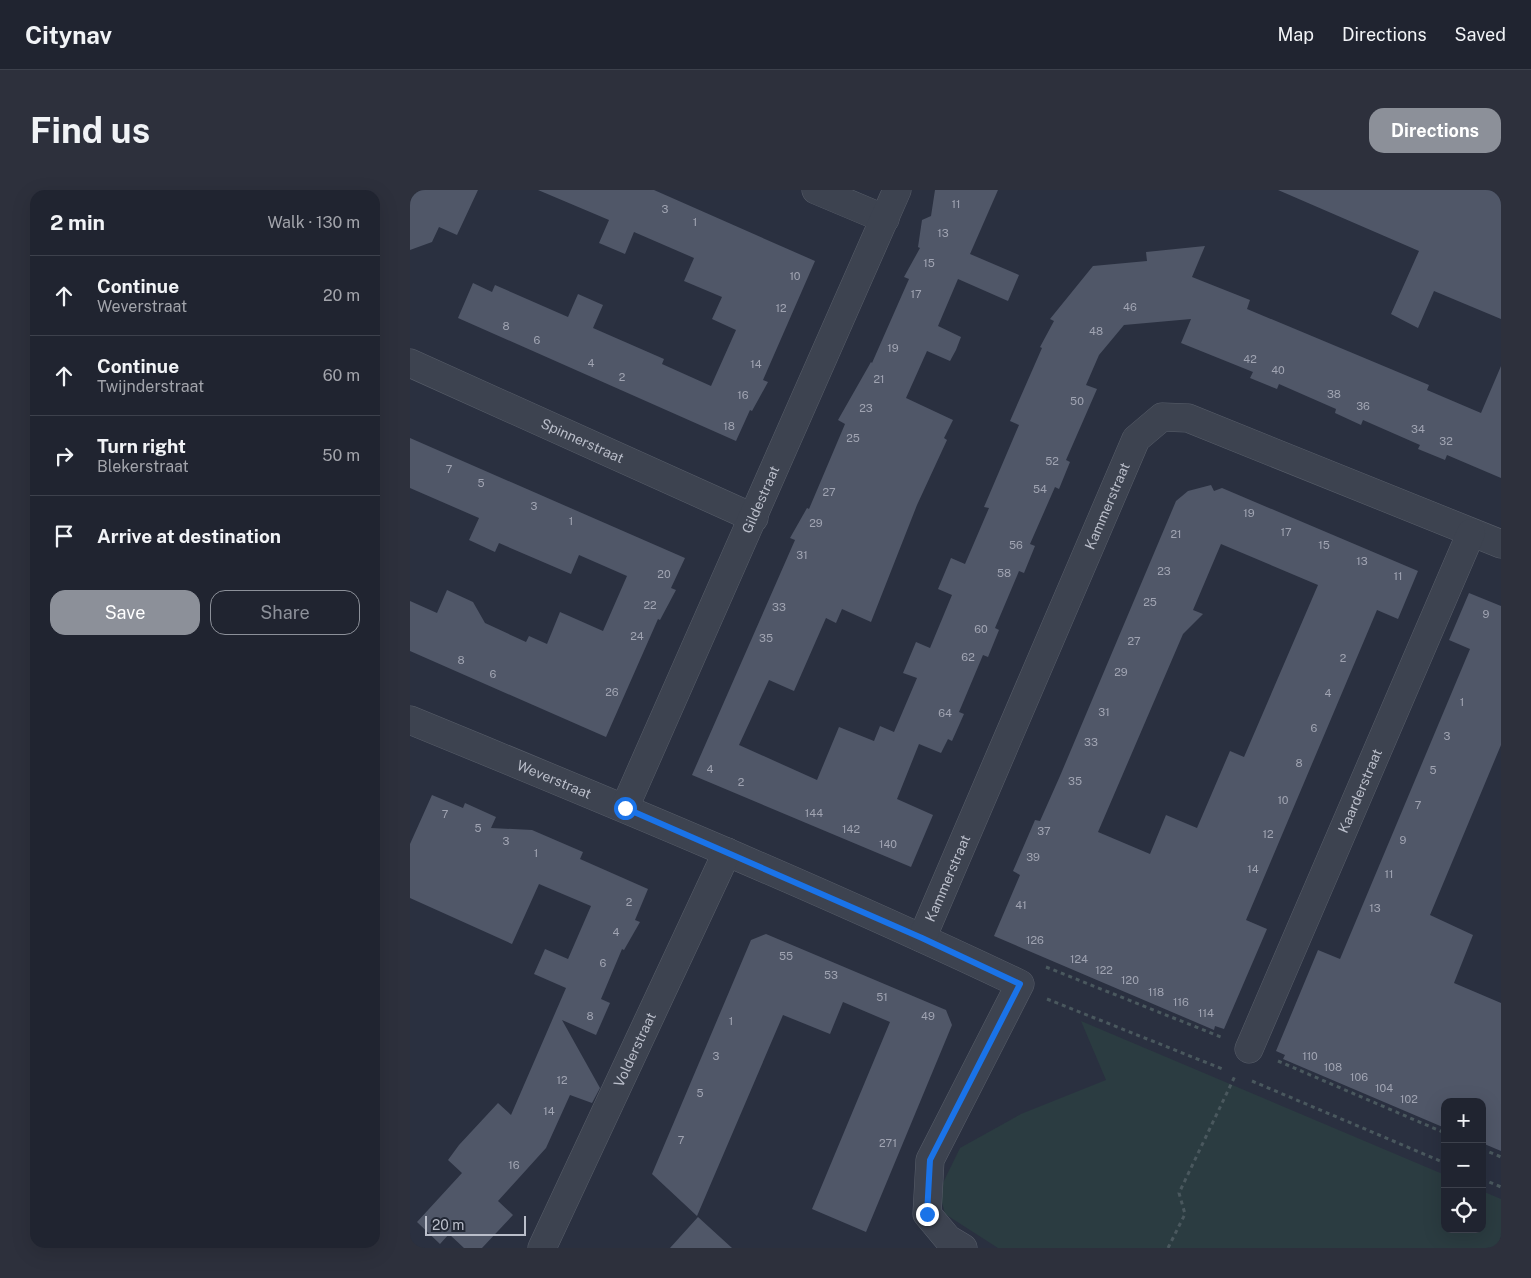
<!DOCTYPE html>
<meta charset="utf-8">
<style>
body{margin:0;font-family:"Public Sans",sans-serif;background:#2d303c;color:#f1f3f6}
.controls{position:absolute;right:15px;bottom:15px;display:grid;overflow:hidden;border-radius:10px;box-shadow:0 5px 20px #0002}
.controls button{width:45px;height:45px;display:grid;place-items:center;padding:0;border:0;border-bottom:1px solid #3d414c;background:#202430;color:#f1f3f6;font:25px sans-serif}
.scale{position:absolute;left:15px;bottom:12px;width:101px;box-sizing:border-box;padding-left:5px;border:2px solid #babeca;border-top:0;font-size:14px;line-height:18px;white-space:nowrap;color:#babeca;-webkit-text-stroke:4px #222835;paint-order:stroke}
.stop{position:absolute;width:15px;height:15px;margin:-11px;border:4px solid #1a73e8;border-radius:50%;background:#fff}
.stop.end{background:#1a73e8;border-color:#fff;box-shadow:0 1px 5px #0008}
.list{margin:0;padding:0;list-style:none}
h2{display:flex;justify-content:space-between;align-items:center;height:65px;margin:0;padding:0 20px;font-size:21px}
h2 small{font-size:16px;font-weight:400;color:#a2a4ab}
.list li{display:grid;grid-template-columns:32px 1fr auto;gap:15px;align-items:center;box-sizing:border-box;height:80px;padding:0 20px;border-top:1px solid #3d414c}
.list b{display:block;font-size:19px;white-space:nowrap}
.list p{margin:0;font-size:16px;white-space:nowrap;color:#a2a4ab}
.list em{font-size:16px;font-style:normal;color:#a2a4ab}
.actions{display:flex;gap:10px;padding:15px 20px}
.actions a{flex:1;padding:11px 0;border:1px solid #8c9099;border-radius:15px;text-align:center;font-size:18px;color:#8c9099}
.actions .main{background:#8c9099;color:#fff}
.icon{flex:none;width:28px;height:28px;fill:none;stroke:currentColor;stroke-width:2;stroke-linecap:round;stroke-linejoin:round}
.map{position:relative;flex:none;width:1091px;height:1058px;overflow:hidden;border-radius:15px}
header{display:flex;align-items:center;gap:30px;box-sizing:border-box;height:70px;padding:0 25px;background:#202430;border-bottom:1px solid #3d414c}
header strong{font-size:24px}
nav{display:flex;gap:28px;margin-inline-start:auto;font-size:18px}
.intro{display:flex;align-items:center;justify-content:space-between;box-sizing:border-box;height:120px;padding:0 30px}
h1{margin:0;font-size:35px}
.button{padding:12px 22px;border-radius:15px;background:#8c9099;color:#fff;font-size:18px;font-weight:700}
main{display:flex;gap:30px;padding:0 30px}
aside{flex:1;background:#202430;border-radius:15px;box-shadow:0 5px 20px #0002}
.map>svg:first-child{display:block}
.green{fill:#2b3c41}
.building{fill:#505768;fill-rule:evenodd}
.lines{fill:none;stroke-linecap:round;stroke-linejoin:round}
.street-casing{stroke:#585e6a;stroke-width:29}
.path{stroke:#4a585e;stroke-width:3;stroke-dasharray:4 4;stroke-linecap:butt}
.street{stroke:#3d4350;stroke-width:28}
.route{stroke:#1a73e8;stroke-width:6}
.labels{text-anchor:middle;stroke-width:4.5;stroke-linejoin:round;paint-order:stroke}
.number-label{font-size:11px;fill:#a0a4b2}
.street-label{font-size:14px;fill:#babeca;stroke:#222835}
</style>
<header>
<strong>Citynav</strong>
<nav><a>Map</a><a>Directions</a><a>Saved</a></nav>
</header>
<div class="intro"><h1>Find us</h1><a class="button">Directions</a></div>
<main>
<aside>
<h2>2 min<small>Walk · 130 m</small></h2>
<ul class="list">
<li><svg class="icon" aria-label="ahead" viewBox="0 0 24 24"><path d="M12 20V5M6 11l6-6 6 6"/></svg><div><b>Continue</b><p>Weverstraat</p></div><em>20 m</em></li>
<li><svg class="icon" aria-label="ahead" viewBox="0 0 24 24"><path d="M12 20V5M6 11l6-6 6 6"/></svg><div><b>Continue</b><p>Twijnderstraat</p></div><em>60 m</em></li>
<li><svg class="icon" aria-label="right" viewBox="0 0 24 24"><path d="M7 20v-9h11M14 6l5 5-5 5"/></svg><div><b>Turn right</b><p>Blekerstraat</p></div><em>50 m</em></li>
<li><svg class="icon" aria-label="arrive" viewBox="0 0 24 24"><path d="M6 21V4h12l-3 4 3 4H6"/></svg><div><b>Arrive at destination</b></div></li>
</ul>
<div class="actions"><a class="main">Save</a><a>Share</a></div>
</aside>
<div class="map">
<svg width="1091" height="1058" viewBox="0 0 1091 1058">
<rect width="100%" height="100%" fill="#2a3040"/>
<path class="green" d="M 671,831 L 1035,985 L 1035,1039 L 1072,1039 L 1072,1001 L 1091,1009 L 1091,1058 L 588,1058 L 535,1024 L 529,1001 L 550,958 L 611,924 L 696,890 Z"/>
<path class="building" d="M 0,0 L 68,0 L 47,45 L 29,37 L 22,52 L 0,60 Z
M 128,0 L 244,0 L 405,71 L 353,190 L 358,192 L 342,221 L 340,220 L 326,251 L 48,128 L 63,93 L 82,102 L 85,95 L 158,127 L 168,104 L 193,115 L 183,138 L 254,169 L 252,174 L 301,196 L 326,140 L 302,129 L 312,107 L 274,91 L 284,68 L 224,42 L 215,64 L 189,53 L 199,30 Z
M 525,0 L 588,0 L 560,64 L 609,85 L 598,111 L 548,89 L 528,136 L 551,147 L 546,160 L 540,171 L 517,161 L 496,208 L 543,230 L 534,248 L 537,250 L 507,315 L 461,432 L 432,419 L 426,433 L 416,428 L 384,501 L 359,490 L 329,555 L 407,590 L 429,537 L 464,551 L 470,536 L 484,542 L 507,488 L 493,483 L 506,452 L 520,458 L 542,405 L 528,399 L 541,368 L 555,374 L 579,318 L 574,317 L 609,235 L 600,231 L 632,158 L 630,157 L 644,131 L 640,129 L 683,76 L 737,71 L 736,62 L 795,56 L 782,87 L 840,110 L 837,119 L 1019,195 L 1017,200 L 1071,223 L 1091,176 L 1091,288 L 1037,265 L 1035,270 L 1008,259 L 1010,255 L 953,230 L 951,235 L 925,223 L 926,219 L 869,194 L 867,199 L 840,188 L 843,182 L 771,153 L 781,129 L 714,135 L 689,165 L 676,195 L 687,199 L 656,270 L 660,272 L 649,299 L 645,297 L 620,354 L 625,356 L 614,383 L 609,381 L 585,438 L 589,440 L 578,467 L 573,465 L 549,522 L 554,524 L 542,551 L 538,549 L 531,563 L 509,554 L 487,609 L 523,625 L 501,677 L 282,585 L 385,350 L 380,348 L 397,318 L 399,319 L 435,234 L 428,230 L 461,172 L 462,173 L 499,89 L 494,87 L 510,58 L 508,57 L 512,30 L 521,26 Z
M 868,0 L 1091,0 L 1091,129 L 1024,101 L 1008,138 L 981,124 L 1009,61 Z
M 0,248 L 275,368 L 261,398 L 266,400 L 250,430 L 248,429 L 196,547 L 0,461 L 0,411 L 27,423 L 37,400 L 63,412 L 75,433 L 116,452 L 119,446 L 137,454 L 150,422 L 193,441 L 217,386 L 169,365 L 161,384 L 89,353 L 85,362 L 59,350 L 69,328 L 0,298 Z
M 801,295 L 804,301 L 812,298 L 1008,381 L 988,429 L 967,420 L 836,730 L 857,739 L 814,839 L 805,836 L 804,840 L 584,746 L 610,685 L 603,681 L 625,630 L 630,631 L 650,586 L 766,311 L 778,301 ZM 811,354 L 908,395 L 834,567 L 820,561 L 787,638 L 756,625 L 740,664 L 688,642 L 773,444 L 793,424 L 783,420 Z
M 1059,403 L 1091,416 L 1091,555 L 1020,725 L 1063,745 L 1044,793 L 1091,813 L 1091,961 L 1072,953 L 1072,912 L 1035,912 L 1035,938 L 873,869 L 875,865 L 866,861 L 908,760 L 930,769 L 1060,459 L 1039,450 Z
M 22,605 L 53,618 L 55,613 L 86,627 L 81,638 L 122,640 L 173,662 L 170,669 L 238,699 L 225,730 L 230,732 L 214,760 L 212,759 L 191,809 L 200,813 L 186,845 L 152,830 L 190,898 L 182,913 L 160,905 L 136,958 L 88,1011 L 103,1025 L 72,1058 L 54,1058 L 39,1044 L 30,1054 L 7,1032 L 52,983 L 38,970 L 49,955 L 88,913 L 101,925 L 156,798 L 124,784 L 135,759 L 158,769 L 181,716 L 129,694 L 102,754 L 0,708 L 0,654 Z
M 356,744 L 536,820 L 542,835 L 456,1042 L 402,1019 L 480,832 L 433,812 L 420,844 L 373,825 L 287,1026 L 242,984 L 341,750 Z
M 288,1027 L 322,1058 L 260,1058 Z"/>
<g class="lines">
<g class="street-casing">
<g id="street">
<path d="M 406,0 L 475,29"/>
<path id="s1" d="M 0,173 L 344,328"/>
<path id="s2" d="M 0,530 C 205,614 410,699 610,794 L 520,970 L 517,1024 L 538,1049 L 553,1058"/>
<path id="s3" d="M 215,617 L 487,0"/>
<path id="s4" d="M 512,748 L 726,249 L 752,227 L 778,228 L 1091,354"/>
<path id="s5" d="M 839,859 L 1061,343"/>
<path id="s6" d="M 132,1058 L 317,662"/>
</g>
</g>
<path class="path" d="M 636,777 L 811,847
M 637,809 L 815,880
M 868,871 L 1035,943
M 842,891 L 1035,973
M 1072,959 L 1091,967
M 1072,989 L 1091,997
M 758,1058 L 775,1024 L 769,1003 L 825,886"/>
<use href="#street" class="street"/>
</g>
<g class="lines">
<path class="route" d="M 215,618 L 512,748 L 610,794 L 520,970 L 517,1024"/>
</g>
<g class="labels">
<g class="number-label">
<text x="546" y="18">11</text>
<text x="255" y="23">3</text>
<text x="285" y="36">1</text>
<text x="533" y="47">13</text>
<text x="519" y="77">15</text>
<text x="385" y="90">10</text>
<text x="506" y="108">17</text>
<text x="720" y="121">46</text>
<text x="371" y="122">12</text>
<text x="96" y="140">8</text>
<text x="686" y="145">48</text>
<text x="127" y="154">6</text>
<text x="483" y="162">19</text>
<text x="840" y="173">42</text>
<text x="181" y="177">4</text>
<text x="346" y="178">14</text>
<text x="868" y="184">40</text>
<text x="212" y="191">2</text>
<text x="469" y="193">21</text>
<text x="924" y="208">38</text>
<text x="333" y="209">16</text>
<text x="667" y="215">50</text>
<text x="953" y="220">36</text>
<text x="456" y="222">23</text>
<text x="319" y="240">18</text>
<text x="1008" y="243">34</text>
<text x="443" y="252">25</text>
<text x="1036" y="255">32</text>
<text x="642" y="275">52</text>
<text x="39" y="283">7</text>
<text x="71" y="297">5</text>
<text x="630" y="303">54</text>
<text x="419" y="306">27</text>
<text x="124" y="320">3</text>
<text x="839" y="327">19</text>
<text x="161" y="335">1</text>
<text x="406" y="337">29</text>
<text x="876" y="346">17</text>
<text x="766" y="348">21</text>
<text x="606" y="359">56</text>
<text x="914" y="359">15</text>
<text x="392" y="369">31</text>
<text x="952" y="375">13</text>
<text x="754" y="385">23</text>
<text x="594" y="387">58</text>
<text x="254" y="388">20</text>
<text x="988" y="390">11</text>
<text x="740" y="416">25</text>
<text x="240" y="419">22</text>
<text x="369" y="421">33</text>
<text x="1076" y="428">9</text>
<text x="571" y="443">60</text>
<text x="227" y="450">24</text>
<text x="356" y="452">35</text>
<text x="724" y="455">27</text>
<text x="558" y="471">62</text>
<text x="933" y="472">2</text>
<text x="51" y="474">8</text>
<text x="711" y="486">29</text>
<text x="83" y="488">6</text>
<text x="202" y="506">26</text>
<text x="918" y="507">4</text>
<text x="1052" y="516">1</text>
<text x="694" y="526">31</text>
<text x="535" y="527">64</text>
<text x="904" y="542">6</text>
<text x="1037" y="550">3</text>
<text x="681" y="556">33</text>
<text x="889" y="577">8</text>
<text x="300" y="583">4</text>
<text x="1023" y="584">5</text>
<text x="665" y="595">35</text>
<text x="331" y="596">2</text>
<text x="873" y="614">10</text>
<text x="1008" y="619">7</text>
<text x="404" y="627">144</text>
<text x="35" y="628">7</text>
<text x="68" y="642">5</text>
<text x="441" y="643">142</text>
<text x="634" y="645">37</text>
<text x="858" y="648">12</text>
<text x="993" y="654">9</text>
<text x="96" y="655">3</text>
<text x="478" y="658">140</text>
<text x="126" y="667">1</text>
<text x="623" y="671">39</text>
<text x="843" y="683">14</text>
<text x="979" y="688">11</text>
<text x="219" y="716">2</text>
<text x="611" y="719">41</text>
<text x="965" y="722">13</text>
<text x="206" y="746">4</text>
<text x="625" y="754">126</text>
<text x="376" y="770">55</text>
<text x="669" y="773">124</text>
<text x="193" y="777">6</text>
<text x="694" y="784">122</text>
<text x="421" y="789">53</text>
<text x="720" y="794">120</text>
<text x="746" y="806">118</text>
<text x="472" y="811">51</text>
<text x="771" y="816">116</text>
<text x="796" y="827">114</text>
<text x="180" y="830">8</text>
<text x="518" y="830">49</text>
<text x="321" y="835">1</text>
<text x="306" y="870">3</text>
<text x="900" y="870">110</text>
<text x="923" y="881">108</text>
<text x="949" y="891">106</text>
<text x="152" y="894">12</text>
<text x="974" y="902">104</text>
<text x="290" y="907">5</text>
<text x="999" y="913">102</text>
<text x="139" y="925">14</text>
<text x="271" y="954">7</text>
<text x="478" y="957">271</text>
<text x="104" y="979">16</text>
</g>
<g class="street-label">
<text dy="5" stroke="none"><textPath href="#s1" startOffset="189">Spinnerstraat</textPath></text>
<text dy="5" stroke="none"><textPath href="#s3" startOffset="336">Gildestraat</textPath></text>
<text dy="5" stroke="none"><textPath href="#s4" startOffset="470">Kammerstraat</textPath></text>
<text dy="5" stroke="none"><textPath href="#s2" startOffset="156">Weverstraat</textPath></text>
<text dy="5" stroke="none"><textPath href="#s5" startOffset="281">Kaarderstraat</textPath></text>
<text dy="5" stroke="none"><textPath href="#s4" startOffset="65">Kammerstraat</textPath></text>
<text dy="5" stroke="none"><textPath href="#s6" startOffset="219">Volderstraat</textPath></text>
</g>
</g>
</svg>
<div class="controls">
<button>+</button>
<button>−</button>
<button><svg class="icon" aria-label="locate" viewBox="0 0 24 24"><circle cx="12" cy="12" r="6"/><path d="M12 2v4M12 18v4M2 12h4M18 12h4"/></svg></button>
</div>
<div class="scale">20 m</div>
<div class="stop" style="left:215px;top:618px"></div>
<div class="stop end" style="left:517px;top:1024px"></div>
</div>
</main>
